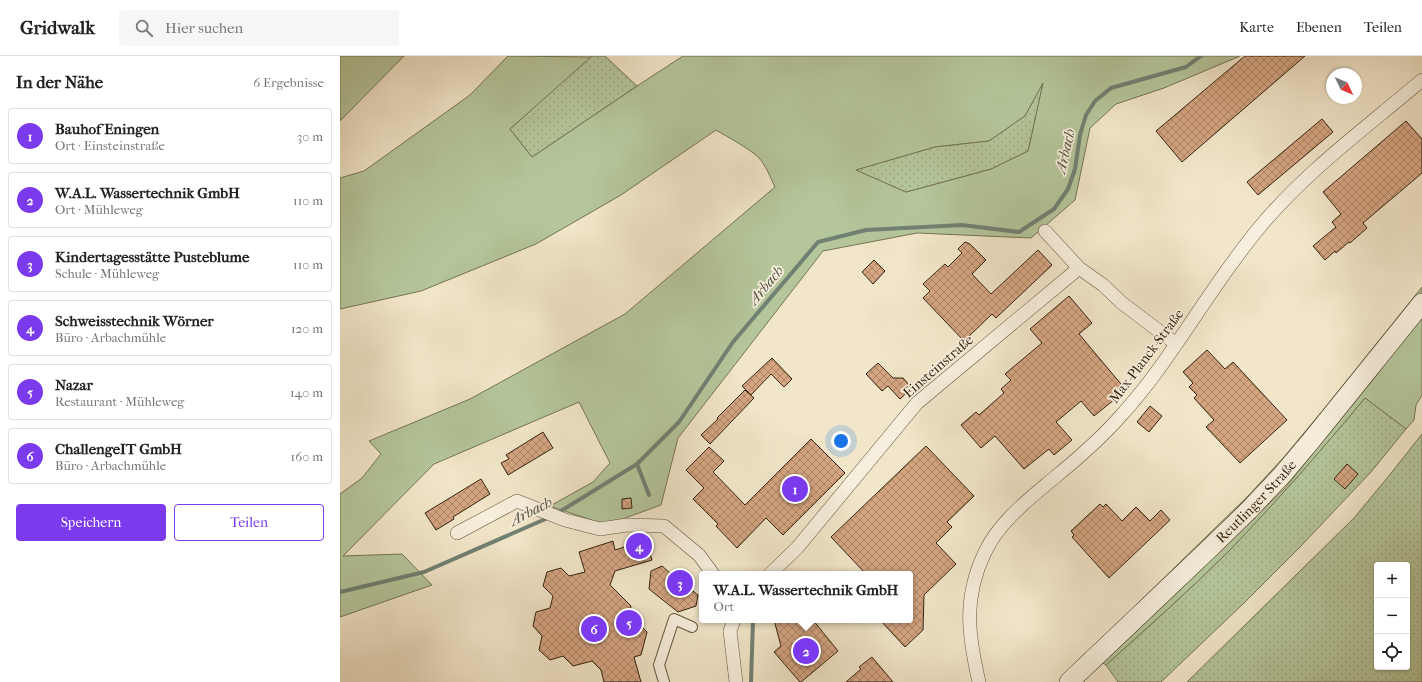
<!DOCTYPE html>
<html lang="de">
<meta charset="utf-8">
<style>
body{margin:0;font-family:"IM FELL French Canon",serif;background:#f6f6f6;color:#222}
.controls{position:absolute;right:12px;bottom:12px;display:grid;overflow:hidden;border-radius:4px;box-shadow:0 1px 3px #0004}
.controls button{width:36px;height:36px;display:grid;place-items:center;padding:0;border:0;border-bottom:1px solid #e0e0e0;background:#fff;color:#222;font:20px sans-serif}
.compass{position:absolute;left:986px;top:12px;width:36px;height:36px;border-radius:50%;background:#fff;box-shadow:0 1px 3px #0004;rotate:134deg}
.you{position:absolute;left:501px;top:385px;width:14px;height:14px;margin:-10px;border:3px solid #fff;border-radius:50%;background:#1a73e8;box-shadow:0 0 0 6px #1a73e833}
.badge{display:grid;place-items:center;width:26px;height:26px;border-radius:50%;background:#7c3aed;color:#fff;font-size:13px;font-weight:700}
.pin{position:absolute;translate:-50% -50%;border:2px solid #fff;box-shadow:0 1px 4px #0006}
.popup{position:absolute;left:359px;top:515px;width:214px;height:52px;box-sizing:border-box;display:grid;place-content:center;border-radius:4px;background:#fff;filter:drop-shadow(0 1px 3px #0005);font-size:13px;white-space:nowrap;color:#767676}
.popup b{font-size:15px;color:#222}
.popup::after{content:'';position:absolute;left:50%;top:100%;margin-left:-8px;border:8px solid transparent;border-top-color:#fff}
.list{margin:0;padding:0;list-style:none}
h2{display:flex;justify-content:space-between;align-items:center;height:52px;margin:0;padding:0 16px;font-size:17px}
h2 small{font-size:13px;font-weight:400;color:#767676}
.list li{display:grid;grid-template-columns:26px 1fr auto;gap:12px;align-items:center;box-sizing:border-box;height:56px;margin:0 8px 8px;padding:0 8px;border:1px solid #e0e0e0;border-radius:4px}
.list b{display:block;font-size:15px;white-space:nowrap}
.list p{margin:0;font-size:13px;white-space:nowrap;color:#767676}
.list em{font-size:13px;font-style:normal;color:#767676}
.actions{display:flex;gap:8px;padding:12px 16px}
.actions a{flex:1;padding:9px 0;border:1px solid #7c3aed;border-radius:4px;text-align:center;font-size:14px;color:#7c3aed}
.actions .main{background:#7c3aed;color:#fff}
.icon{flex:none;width:22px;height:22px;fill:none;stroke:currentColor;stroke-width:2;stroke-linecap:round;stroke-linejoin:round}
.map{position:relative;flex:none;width:1082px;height:626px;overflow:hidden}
header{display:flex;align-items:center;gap:24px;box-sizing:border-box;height:56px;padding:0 20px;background:#fff;border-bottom:1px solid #e0e0e0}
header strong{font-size:19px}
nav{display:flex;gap:22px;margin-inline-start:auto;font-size:14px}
.search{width:280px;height:36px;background:#f6f6f6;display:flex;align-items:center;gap:10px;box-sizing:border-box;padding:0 14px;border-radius:4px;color:#767676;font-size:15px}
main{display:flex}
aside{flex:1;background:#fff}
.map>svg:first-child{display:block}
.grass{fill:#b5c69b;stroke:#747454;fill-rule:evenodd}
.garden{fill:url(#garden-dots);stroke:#747454;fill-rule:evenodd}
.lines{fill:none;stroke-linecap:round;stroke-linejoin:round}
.stream{stroke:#718173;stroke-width:4}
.building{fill:url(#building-cross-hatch);stroke:#33230e}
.pedestrian-casing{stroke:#63543d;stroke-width:12}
.minor-casing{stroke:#63543d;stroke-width:14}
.secondary-casing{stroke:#33230e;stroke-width:20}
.pedestrian{stroke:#f7efdd;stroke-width:10}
.minor{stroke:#f7efdd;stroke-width:13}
.secondary{stroke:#f7efdd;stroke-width:19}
.labels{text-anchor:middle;stroke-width:3.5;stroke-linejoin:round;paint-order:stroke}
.street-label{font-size:14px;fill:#33230e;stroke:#f7efdd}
.water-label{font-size:15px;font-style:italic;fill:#525240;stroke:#f7efdd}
</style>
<header>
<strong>Gridwalk</strong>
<div class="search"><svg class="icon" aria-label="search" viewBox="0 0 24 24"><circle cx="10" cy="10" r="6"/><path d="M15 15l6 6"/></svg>Hier suchen</div>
<nav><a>Karte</a><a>Ebenen</a><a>Teilen</a></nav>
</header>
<main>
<aside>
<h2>In der Nähe<small>6 Ergebnisse</small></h2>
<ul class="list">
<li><span class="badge">1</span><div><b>Bauhof Eningen</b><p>Ort · Einsteinstraße</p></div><em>30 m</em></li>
<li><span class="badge">2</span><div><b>W.A.L. Wassertechnik GmbH</b><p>Ort · Mühleweg</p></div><em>110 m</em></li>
<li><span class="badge">3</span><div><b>Kindertagesstätte Pusteblume</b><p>Schule · Mühleweg</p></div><em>110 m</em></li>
<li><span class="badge">4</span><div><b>Schweisstechnik Wörner</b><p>Büro · Arbachmühle</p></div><em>120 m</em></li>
<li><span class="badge">5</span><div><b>Nazar</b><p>Restaurant · Mühleweg</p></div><em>140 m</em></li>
<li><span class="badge">6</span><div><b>ChallengeIT GmbH</b><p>Büro · Arbachmühle</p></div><em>160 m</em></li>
</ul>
<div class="actions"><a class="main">Speichern</a><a>Teilen</a></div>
</aside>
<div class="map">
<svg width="1082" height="626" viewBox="0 0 1082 626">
<defs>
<pattern id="garden-dots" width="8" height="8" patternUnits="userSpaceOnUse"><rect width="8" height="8" fill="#b5c69b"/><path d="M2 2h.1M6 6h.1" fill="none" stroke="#9caa84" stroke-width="1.8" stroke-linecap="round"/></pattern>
<pattern id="building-cross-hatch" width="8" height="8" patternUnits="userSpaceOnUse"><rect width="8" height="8" fill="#d5a582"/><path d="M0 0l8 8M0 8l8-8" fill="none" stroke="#ad8669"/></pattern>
</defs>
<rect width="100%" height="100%" fill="#f2e6ca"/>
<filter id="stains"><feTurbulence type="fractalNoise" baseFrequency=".005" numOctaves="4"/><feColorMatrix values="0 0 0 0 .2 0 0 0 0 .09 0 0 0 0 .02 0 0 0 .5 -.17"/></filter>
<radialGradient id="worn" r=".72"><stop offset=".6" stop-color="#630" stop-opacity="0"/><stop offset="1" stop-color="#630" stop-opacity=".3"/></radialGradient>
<path class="grass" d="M 0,0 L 64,0 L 0,65 Z
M 168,0 L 253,1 L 170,73 L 192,101 L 297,30 L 343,0 L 900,0 L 824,32 L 776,48 L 750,72 L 735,144 L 691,182 L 577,177 L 483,195 L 338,382 L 321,449 L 266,469 L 210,450 L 253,426 L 270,407 L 239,346 L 94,408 L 3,500 L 62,498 L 92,529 L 0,561 L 0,438 L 22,422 L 41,398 L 29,385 L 130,343 L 285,258 L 435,131 C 430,121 426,109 418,101 C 407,91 389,82 376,74 L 281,139 L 196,188 L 81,235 L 0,253 L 0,122 L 24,115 L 130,39 ZM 702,30 L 688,95 L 651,113 L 566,136 L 517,114 L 595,91 L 649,85 L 685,60 Z
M 1082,231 L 1082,235 L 935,415 L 792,556 L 792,553 L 908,440 L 944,401 L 983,354 Z
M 1082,260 L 1082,339 L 1076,349 L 1074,364 L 1066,373 L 1025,342 C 981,395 936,447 888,496 C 849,535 807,572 766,609 L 763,607 L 842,532 L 945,432 L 1032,325 Z"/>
<path class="garden" d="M 252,0 L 265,0 L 297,30 L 192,101 L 170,73 Z
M 703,27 L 688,95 L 651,113 L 566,136 L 516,114 L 595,91 L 649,85 L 685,60 Z
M 1025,342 L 1066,373 L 1031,416 L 960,491 L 903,548 L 821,626 L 778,626 L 766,609 C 807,572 849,535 888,496 C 936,446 981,395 1025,342 Z
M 1082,378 L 1082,626 L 847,626 L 1014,462 L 1048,421 ZM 1037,509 L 1067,509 L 1067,611 L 1037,611 Z"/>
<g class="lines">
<path class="stream" d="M 297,408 L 309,439
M 216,458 L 297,408 L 339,366 L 393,286 L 478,186 L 526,174 L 622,169 L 679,176 L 714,153 L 728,133 L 735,113 L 740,79 L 746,59 L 755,45 L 771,32 L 846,11 L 861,0
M 0,536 L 84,516 L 210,461
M 411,626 L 413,564"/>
</g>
<path class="building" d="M 905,0 L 965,0 L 842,106 L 816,75 Z
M 982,63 L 993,76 L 918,139 L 907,126 Z
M 1066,65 L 1082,83 L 1082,117 L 1023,167 L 1027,172 L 1010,187 L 1009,186 L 996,197 L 995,195 L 985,204 L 973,190 L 996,171 L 992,166 L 1001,158 L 983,136 Z
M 625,186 L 630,188 L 646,204 L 632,218 L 651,238 L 698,194 L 712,209 L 656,262 L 652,258 L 624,285 L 583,242 L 590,235 L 583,228 L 605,208 L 608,211 L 622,197 L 618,193 Z
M 534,204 L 545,215 L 533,228 L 522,216 Z
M 729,240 L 752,267 L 739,278 L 786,334 L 754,360 L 741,345 L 716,366 L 732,384 L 714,399 L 709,393 L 684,413 L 655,380 L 641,392 L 621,369 L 636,356 L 639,359 L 664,337 L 661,333 L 671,324 L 665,318 L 702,287 L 690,273 Z
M 867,294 L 885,313 L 893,306 L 947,364 L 900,407 L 866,371 L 874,364 L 854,342 L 857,339 L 849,331 L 853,327 L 843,316 Z
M 432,302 L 452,323 L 444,331 L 431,318 L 411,339 L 402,330 Z
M 538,307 L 553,322 L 563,322 L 572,332 L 560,343 L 548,330 L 542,335 L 526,318 Z
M 405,334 L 414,342 L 370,388 L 361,379 L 378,363 L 377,362 Z
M 810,350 L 822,360 L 809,376 L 797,366 Z
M 203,376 L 213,392 L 168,419 L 161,407 L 169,403 L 166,399 Z
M 471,383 L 505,417 L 443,479 L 426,462 L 397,492 L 376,470 L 378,468 L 353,443 L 364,432 L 346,414 L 369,391 L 384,405 L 373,416 L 405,449 Z
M 586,390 L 634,440 L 607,466 L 612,471 L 596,487 L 616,508 L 584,539 L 583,574 L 565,591 L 540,564 L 570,564 L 570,518 L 526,518 L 491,481 Z
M 1007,408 L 1018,418 L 1005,433 L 994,423 Z
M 141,423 L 150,438 L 113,461 L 114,463 L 96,474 L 85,457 Z
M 291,442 L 292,452 L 282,453 L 282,443 Z
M 760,448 L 763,451 L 766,448 L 782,465 L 796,451 L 810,465 L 821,454 L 830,464 L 769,522 L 732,481 L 734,479 L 731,475 Z
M 306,484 L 312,504 L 275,515 L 270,529 L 291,550 L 289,558 L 307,576 L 301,599 L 294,601 L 301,626 L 264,626 L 261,614 L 252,605 L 233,610 L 223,600 L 210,604 L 199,594 L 202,580 L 193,570 L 196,556 L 210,552 L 213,540 L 203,530 L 207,516 L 221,512 L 229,520 L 245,516 L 239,496 L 273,485 L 275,494 Z
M 322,510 L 330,517 L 341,513 L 350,520 L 349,532 L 358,539 L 356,550 L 338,556 L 309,533 L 311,515 Z
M 434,564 L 473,564 L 498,595 L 461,626 L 460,626 L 434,596 L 441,590 Z
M 532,601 L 553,626 L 506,626 L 521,613 L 519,611 Z"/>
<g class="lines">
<g class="pedestrian-casing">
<path id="pedestrian" d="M 324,626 L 319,609 L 334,563 L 352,571"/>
</g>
<g class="minor-casing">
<path id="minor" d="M 705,175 L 739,212 L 763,229 L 782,247 L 836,288
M 117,477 L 177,445 L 225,464 L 260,473 L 287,469 L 324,470 L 359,499 L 373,518
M 430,518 L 457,492 L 577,347 L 739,212
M 394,564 L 390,575 L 396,626
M 639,626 C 628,578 623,542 645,496 C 660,465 688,444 714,422 C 736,404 758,385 777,364 C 832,305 868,233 919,172 C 966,115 1027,71 1082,24"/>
</g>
<g class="secondary-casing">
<g id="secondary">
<path id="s1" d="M 729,626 L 871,491 L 909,454 L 942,419 L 970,386 L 1082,247"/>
</g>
</g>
<use href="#pedestrian" class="pedestrian"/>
<use href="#minor" class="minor"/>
<use href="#secondary" class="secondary"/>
</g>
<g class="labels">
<g class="street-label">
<text transform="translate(806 300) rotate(-53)" y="5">Max-Planck-Straße</text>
<text transform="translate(598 310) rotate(-41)" y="5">Einsteinstraße</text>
<text dy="5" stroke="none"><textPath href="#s1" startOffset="260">Reutlinger Straße</textPath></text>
</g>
<g class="water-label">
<text transform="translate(725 95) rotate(-77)" y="5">Arbach</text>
<text transform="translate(426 229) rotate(-50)" y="5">Arbach</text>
<text transform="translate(191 455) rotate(-27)" y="5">Arbach</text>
</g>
</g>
<rect width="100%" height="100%" filter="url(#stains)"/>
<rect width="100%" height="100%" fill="url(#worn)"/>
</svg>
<div class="controls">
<button>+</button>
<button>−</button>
<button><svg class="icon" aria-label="locate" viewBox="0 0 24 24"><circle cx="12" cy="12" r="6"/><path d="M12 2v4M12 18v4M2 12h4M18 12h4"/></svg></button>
</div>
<svg class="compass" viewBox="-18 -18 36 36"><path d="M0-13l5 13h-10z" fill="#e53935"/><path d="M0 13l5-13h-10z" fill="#767676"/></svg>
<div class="you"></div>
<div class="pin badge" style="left:455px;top:433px">1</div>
<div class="pin badge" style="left:466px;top:595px">2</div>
<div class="popup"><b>W.A.L. Wassertechnik GmbH</b>Ort</div>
<div class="pin badge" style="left:340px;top:527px">3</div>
<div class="pin badge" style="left:299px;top:490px">4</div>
<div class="pin badge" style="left:289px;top:567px">5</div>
<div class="pin badge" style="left:254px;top:573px">6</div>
</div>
</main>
